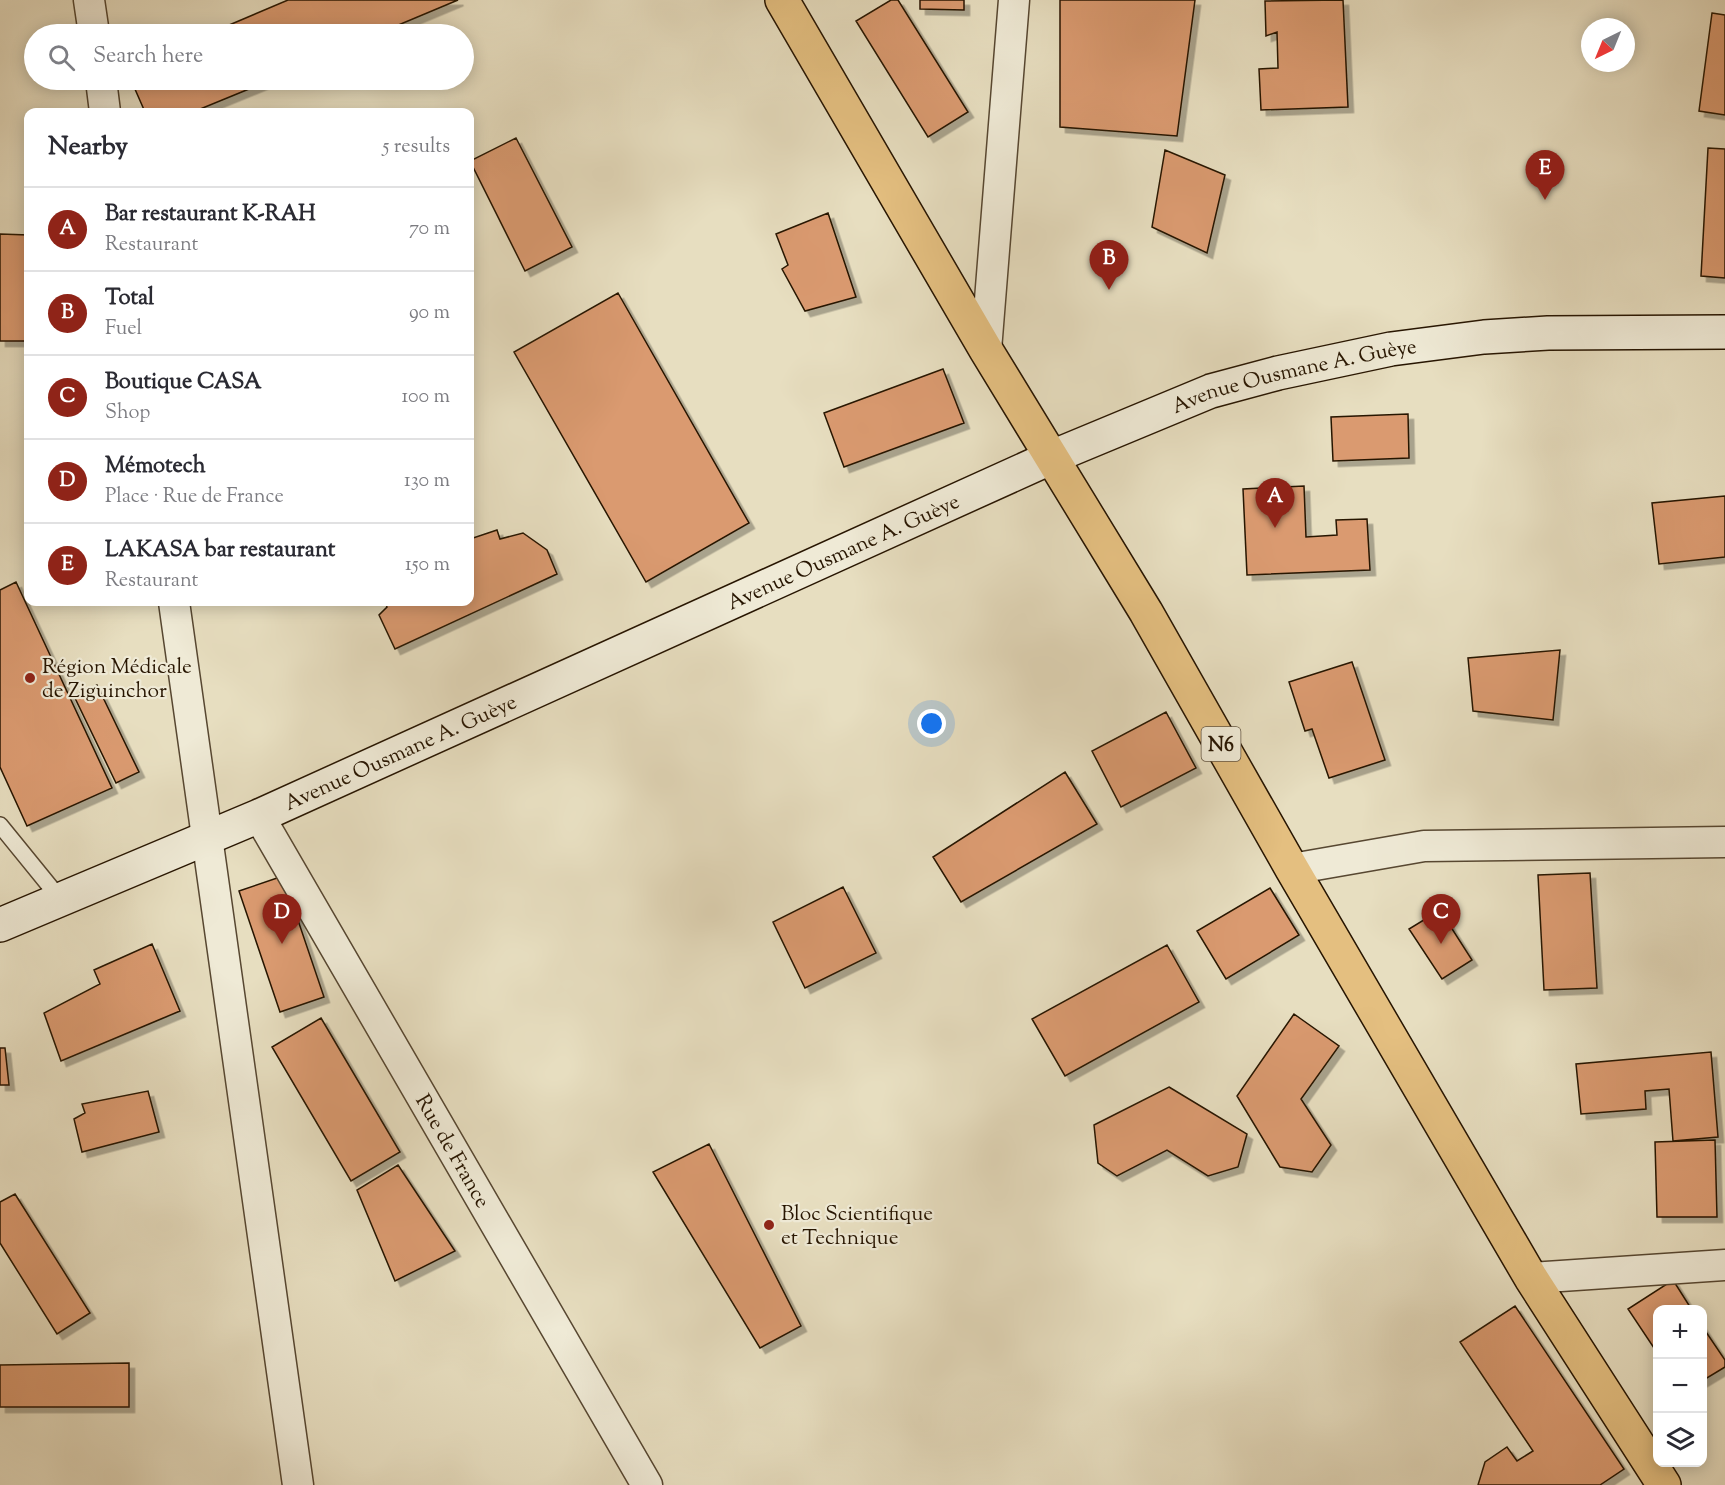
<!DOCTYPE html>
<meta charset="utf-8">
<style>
body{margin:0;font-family:"Sorts Mill Goudy",serif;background:#f7f7f7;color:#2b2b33}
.controls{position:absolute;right:18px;bottom:18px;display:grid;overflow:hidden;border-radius:12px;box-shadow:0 3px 15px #0003}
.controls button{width:54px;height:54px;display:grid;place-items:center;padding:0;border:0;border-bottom:2px solid #e1e1e2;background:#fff;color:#2b2b33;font:30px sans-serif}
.compass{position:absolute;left:1581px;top:18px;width:54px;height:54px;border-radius:50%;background:#fff;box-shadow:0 3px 15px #0003;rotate:223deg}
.you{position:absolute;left:932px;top:724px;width:21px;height:21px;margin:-15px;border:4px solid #fff;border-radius:50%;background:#1a73e8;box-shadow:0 0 0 9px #1a73e833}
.badge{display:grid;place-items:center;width:39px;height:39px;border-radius:50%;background:#8f2418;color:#fff;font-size:20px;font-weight:700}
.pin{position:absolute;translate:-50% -50px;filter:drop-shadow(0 2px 3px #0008)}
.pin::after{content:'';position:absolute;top:32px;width:21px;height:18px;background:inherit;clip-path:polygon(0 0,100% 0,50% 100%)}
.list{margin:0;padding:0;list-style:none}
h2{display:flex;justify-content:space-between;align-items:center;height:78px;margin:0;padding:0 24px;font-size:26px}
h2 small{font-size:20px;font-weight:400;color:#7c7c81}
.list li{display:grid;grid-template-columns:39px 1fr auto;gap:18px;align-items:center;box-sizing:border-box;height:84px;padding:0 24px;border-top:2px solid #e1e1e2}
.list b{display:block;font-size:22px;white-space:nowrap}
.list p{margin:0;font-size:20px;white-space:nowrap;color:#7c7c81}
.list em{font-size:20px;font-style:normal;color:#7c7c81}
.icon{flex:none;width:33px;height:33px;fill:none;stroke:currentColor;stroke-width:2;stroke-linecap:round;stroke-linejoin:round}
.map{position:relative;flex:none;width:1725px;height:1485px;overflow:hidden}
.search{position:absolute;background:#fff;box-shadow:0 3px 15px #0003;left:24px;top:24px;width:450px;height:66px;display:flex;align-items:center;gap:15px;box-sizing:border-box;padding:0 21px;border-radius:33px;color:#7c7c81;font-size:22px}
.panel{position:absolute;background:#fff;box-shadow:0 3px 15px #0003;left:24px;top:108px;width:450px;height:498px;border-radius:12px}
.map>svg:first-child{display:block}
.building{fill:#da9a70;stroke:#271501;stroke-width:1.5;filter:url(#shadow)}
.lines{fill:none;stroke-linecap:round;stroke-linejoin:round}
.lane-casing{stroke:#574731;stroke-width:18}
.street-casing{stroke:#574731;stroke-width:33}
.secondary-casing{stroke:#271501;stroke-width:36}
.primary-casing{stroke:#271501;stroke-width:36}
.lane{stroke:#efead6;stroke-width:15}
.street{stroke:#efead6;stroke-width:30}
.secondary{stroke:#efead6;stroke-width:33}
.primary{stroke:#e4bf80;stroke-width:33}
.poi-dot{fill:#8f2418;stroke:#efead6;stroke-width:2}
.labels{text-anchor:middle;stroke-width:4.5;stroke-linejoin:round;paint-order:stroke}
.shield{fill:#efead6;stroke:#635541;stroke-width:1.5}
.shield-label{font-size:20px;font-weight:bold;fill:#271501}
.street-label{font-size:21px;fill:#271501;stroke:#efead6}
.poi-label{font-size:21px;fill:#271501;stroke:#efead6;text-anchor:start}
</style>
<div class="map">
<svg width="1725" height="1485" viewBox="0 0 1725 1485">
<defs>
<filter id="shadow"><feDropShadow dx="5.5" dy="5.5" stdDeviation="0" flood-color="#0004"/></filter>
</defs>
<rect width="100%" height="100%" fill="#e7dec0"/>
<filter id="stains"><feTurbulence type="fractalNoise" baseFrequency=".00333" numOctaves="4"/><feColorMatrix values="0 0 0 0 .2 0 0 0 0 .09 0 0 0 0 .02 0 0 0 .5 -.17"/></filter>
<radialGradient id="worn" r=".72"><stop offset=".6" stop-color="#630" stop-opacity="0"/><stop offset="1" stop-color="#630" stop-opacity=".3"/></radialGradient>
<path class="building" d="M 288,0 L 458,0 L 377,34 L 208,34 Z
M 891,0 L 898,0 L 968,112 L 928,137 L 856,21 Z
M 920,0 L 964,0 L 964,10 L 920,9 Z
M 1060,0 L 1195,0 L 1177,136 L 1060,127 Z
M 1343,0 L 1348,107 L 1261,110 L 1259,69 L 1278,68 L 1277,32 L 1266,36 L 1265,1 Z
M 1712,13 L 1725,15 L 1725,115 L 1699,111 Z
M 131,80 L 271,80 L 193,112 L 145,112 Z
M 516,138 L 572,247 L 525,271 L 470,161 Z
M 1708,148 L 1725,149 L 1725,278 L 1701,276 Z
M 1165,150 L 1225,175 L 1207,253 L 1152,227 Z
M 828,213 L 856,297 L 805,311 L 782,269 L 788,265 L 776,234 Z
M 0,234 L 28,235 L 28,341 L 0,341 Z
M 618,293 L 749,523 L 646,582 L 514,352 Z
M 943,369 L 964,423 L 844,467 L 824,413 Z
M 1408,414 L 1409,458 L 1333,461 L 1331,417 Z
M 1304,486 L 1306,537 L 1337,535 L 1336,520 L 1367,519 L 1370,570 L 1247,575 L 1243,489 Z
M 1725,496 L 1725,557 L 1659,564 L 1652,503 Z
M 497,530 L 500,539 L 523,533 L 547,550 L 557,574 L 395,649 L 379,615 L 387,607 L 385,602 L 470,602 L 470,539 Z
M 16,582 L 112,788 L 27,826 L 0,767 L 0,590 Z
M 1560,650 L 1553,720 L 1473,711 L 1468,658 Z
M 1352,662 L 1385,760 L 1329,778 L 1312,729 L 1305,731 L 1289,682 Z
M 97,685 L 139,772 L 116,783 L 74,696 Z
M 1166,712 L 1196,768 L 1121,807 L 1092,751 Z
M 1065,772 L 1097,824 L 961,902 L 933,857 Z
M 1590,873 L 1597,988 L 1544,990 L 1538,875 Z
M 283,876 L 324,997 L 280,1012 L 239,891 Z
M 843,887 L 876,953 L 805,988 L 773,922 Z
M 1270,888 L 1299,935 L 1226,979 L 1197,931 Z
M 1440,910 L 1472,960 L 1442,979 L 1409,929 Z
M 152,944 L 180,1011 L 61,1061 L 44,1013 L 100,984 L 94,970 Z
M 1167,945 L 1199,1002 L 1065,1076 L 1032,1019 Z
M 1294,1014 L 1339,1046 L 1301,1099 L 1331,1145 L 1312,1172 L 1280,1167 L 1237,1096 Z
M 321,1018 L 400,1152 L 351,1181 L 272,1047 Z
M 0,1048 L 5,1048 L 9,1085 L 0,1085 Z
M 1711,1052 L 1718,1137 L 1673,1141 L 1669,1089 L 1645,1091 L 1646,1109 L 1581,1114 L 1576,1064 Z
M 1169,1087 L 1247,1134 L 1238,1167 L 1208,1176 L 1167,1150 L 1117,1176 L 1098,1163 L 1094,1125 Z
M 148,1091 L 159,1132 L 82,1152 L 74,1119 L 85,1113 L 82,1104 Z
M 1715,1140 L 1717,1217 L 1657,1217 L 1655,1142 Z
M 709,1144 L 801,1326 L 760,1348 L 653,1172 Z
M 398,1165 L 455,1251 L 395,1281 L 357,1190 Z
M 15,1194 L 90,1313 L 57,1334 L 0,1243 L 0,1202 Z
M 1673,1280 L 1692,1310 L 1658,1310 L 1658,1354 L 1628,1309 Z
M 1515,1306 L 1624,1469 L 1600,1485 L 1478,1485 L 1485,1462 L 1507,1447 L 1517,1461 L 1533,1451 L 1460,1342 Z
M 1702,1326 L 1725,1360 L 1725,1367 L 1702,1381 Z
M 129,1363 L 129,1407 L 0,1407 L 0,1365 Z"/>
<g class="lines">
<g class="lane-casing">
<path id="lane" d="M 0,825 L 61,900"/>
</g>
<g class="street-casing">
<g id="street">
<path d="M 89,0 L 94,34"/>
<path d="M 101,80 L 105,112"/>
<path d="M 986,350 L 1014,0"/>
<path d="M 174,602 L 298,1485"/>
<path id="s1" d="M 259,816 L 647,1485"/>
<path d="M 1292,869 L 1424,846 L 1725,842"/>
<path d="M 1531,1278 L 1725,1265"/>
</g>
</g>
<g class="secondary-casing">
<g id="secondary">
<path id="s2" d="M 0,925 L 259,816 L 1052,457 L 1211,391 L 1278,373 L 1391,349 L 1484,337 L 1548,333 L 1725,332"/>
</g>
</g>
<g class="primary-casing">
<path id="primary" d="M 782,0 L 986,350 L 1146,612 L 1292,869 L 1531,1278 L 1664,1485"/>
</g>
<use href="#lane" class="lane"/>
<use href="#street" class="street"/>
<use href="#secondary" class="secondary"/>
<use href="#primary" class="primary"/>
</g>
<g class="poi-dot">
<circle cx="30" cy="678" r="6"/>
<circle cx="769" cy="1225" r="6"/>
</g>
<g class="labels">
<rect class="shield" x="1201.5" y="727" width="39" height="34" rx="4.5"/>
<g class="shield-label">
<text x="1221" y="751">N6</text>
</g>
<g class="street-label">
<text dy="7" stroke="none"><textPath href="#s2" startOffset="1408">Avenue Ousmane A. Guèye</textPath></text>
<text dy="7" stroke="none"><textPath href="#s2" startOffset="922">Avenue Ousmane A. Guèye</textPath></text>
<text dy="7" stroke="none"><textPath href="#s2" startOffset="436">Avenue Ousmane A. Guèye</textPath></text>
<text dy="7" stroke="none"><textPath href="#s1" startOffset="387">Rue de France</textPath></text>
</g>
<g class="poi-label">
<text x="42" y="673">Région Médicale<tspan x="42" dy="24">de Ziguinchor</tspan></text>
<text x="781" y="1220">Bloc Scientifique<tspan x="781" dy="24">et Technique</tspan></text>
</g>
</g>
<rect width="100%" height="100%" filter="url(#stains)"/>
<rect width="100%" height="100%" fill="url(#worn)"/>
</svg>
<div class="controls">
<button>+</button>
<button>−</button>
<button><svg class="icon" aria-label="layers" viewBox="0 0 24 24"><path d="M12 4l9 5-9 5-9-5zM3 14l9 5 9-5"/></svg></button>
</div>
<svg class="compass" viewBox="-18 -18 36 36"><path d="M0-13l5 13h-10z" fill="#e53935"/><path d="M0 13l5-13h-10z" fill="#7c7c81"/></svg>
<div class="you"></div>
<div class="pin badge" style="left:1275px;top:528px">A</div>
<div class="pin badge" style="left:1109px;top:290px">B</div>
<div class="pin badge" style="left:1441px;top:944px">C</div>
<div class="pin badge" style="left:282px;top:944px">D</div>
<div class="pin badge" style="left:1545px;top:200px">E</div>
<div class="search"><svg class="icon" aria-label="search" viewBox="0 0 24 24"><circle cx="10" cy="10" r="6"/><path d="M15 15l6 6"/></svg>Search here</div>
<section class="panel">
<h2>Nearby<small>5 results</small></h2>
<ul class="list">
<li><span class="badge">A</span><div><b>Bar restaurant K-RAH</b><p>Restaurant</p></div><em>70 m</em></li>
<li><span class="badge">B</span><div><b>Total</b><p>Fuel</p></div><em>90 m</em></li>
<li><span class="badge">C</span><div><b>Boutique CASA</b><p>Shop</p></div><em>100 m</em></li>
<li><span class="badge">D</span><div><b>Mémotech</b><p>Place · Rue de France</p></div><em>130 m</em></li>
<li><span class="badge">E</span><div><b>LAKASA bar restaurant</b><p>Restaurant</p></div><em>150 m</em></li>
</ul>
</section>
</div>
